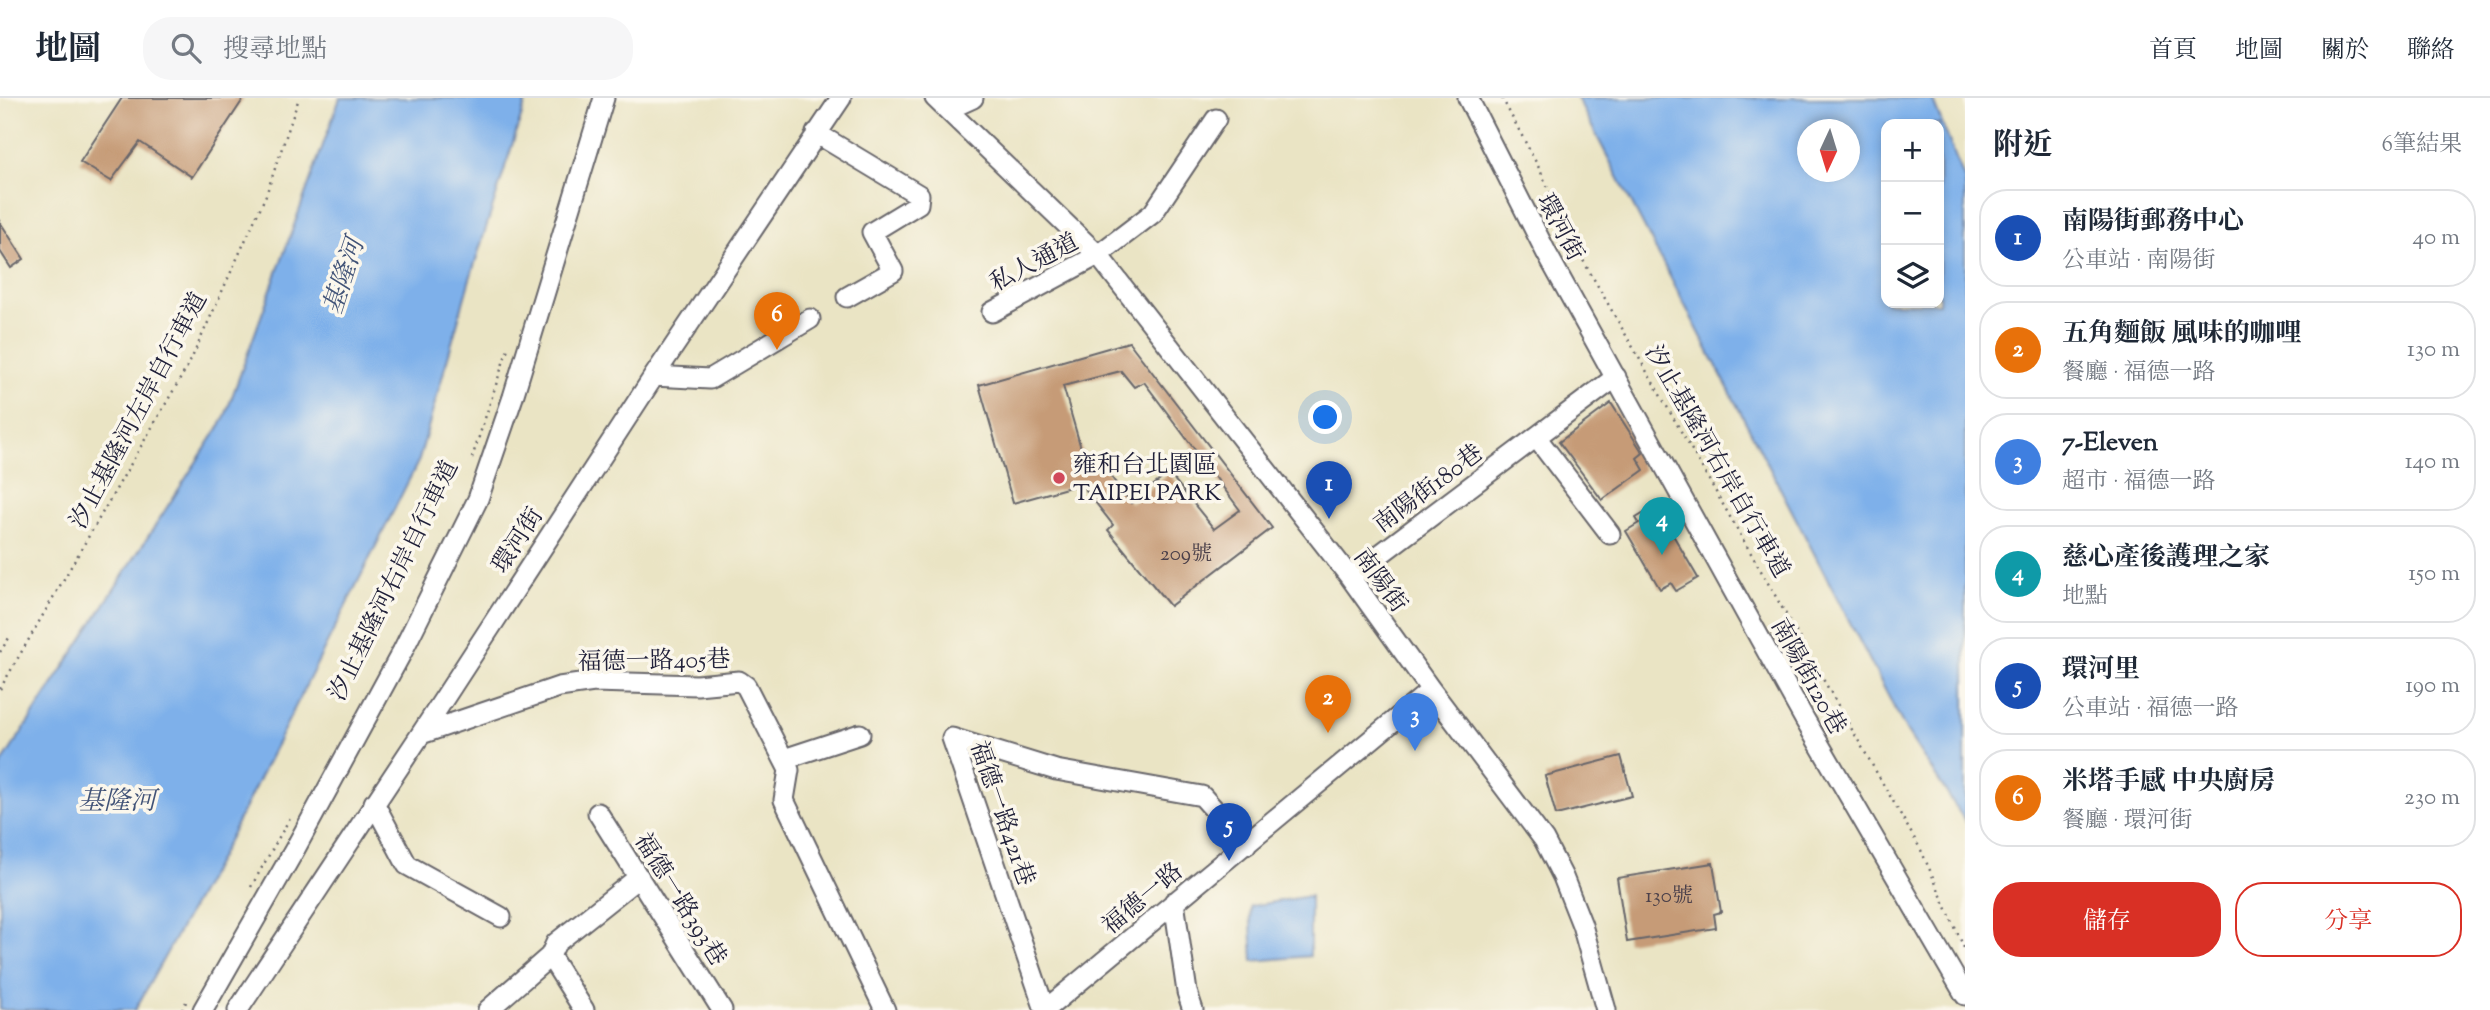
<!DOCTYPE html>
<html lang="zh-TW">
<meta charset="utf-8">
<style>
body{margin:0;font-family:"Sorts Mill Goudy","Noto Serif TC",serif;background:#f6f6f7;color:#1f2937}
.controls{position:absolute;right:21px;top:21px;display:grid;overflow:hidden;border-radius:14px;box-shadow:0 4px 10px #0003}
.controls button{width:63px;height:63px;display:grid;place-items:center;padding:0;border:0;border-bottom:2px solid #e0e1e3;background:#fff;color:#1f2937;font:35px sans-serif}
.compass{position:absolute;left:1797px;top:21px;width:63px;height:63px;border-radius:50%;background:#fff;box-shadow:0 4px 10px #0003;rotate:184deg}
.you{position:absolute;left:1326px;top:320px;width:24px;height:24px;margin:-18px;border:5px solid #fff;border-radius:50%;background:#1a73e8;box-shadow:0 0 0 10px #1a73e833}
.badge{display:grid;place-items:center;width:46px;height:46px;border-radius:50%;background:#d93025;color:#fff;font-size:23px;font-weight:700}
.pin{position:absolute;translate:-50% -58px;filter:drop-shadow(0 2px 4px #0008)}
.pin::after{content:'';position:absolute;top:37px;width:24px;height:21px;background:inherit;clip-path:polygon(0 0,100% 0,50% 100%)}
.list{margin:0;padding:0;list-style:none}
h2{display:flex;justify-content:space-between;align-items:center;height:91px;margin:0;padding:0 28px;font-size:30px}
h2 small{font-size:23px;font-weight:400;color:#747a83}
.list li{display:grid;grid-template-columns:46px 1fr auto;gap:21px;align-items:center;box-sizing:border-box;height:98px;margin:0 14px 14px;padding:0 14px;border:2px solid #e0e1e3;border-radius:28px}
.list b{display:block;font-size:26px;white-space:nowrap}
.list p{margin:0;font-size:23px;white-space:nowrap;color:#747a83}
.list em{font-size:23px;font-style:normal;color:#747a83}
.actions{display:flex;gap:14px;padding:21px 28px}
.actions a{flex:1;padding:16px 0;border:2px solid #d93025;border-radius:28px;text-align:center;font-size:24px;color:#d93025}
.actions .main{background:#d93025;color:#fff}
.icon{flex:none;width:38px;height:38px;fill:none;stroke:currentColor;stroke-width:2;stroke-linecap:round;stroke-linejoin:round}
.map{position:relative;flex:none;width:1965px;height:912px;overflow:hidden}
header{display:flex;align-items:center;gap:42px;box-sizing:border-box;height:98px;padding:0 35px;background:#fff;border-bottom:2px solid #e0e1e3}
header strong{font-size:33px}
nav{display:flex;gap:38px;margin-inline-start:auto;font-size:24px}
.search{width:490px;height:63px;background:#f6f6f7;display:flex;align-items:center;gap:18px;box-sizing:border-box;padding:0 24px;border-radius:28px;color:#747a83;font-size:26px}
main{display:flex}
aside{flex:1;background:#fff}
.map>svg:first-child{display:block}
.water{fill:#7eb0ea;stroke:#506992;stroke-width:2;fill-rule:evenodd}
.building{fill:#c69b77;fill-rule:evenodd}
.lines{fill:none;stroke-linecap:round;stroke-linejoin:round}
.minor-casing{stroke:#68666b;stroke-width:23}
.path{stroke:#68666b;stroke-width:2.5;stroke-dasharray:2 5;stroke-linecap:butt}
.minor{stroke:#fff;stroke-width:19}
.poi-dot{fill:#d1495b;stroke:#fbf7ec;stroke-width:2.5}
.labels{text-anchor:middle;stroke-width:7;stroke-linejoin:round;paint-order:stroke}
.number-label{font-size:21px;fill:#4b404a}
.street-label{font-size:24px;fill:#22223b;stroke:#fbf7ec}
.poi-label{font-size:24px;fill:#22223b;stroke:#fbf7ec;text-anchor:start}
.water-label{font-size:26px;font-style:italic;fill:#425478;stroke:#fbf7ec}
</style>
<header>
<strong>地圖</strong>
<div class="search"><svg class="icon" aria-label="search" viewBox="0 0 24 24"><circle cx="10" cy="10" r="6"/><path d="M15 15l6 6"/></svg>搜尋地點</div>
<nav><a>首頁</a><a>地圖</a><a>關於</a><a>聯絡</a></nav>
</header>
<main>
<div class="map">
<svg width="1965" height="912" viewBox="0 0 1965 912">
<rect width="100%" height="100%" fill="#fbf7ec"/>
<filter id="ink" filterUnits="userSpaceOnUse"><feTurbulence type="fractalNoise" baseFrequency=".0143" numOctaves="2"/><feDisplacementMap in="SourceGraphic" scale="14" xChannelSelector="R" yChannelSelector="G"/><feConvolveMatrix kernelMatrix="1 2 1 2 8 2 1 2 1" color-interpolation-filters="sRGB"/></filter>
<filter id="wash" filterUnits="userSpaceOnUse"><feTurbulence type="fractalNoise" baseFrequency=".00686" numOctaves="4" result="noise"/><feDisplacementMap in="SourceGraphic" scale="28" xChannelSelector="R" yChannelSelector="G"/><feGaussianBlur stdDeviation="1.57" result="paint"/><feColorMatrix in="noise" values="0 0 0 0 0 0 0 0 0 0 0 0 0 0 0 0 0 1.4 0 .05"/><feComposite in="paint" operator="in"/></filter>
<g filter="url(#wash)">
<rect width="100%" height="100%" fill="#eae4c4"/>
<path class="water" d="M 340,0 L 527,0 L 469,184 L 419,362 L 221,757 L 135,912 L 0,912 L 0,668 L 224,321 Z
M 1577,0 L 1932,0 L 1965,83 L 1965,723 L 1907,634 ZM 1939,26 L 1939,205 L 1886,205 L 1886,26 ZM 1808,32 L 1850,32 L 1850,74 L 1808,74 Z
M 1310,798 L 1310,858 L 1253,863 L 1250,808 Z"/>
<g id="blocks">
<path class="building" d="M 122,0 L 244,0 L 192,79 L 140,44 L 111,83 L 80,64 Z
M 0,124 L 24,161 L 11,170 L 0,153 Z
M 1129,244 L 1272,430 L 1170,508 L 1108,432 L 1113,427 L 1081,386 L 1013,405 L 979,287 ZM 1121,273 L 1134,289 L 1144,284 L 1240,412 L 1214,431 L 1169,375 L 1131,405 L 1093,355 L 1083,357 L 1063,288 Z
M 1611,305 L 1643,355 L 1637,360 L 1644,372 L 1602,402 L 1559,344 Z
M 1656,408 L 1698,480 L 1676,493 L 1671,485 L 1660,491 L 1626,433 L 1639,425 L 1636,420 Z
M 1621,658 L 1632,698 L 1556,717 L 1545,678 Z
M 1713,765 L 1721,814 L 1714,816 L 1716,830 L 1627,844 L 1617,780 Z"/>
</g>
</g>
<g filter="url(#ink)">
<use href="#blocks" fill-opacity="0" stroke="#68666b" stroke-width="2"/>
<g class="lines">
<g class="minor-casing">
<path id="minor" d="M 935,0 L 1098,157 L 1350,479 L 1431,592 L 1544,742 L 1563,779 L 1582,827 L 1606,912
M 1468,0 L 1547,156 L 1805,622 L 1965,897
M 949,11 L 973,0
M 816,35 L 919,97 L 918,106 L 872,134 L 893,173 L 847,199
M 992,214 L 1098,157 L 1153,115 L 1216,21
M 654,278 L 710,281 L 810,221
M 1536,339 L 1610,436
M 1350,479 L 1616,279
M 421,636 L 559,589 L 594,584 L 697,587 L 739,583 L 746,588 L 789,672 L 784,702 L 885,912
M 784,661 L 860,636
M 374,705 L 407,767 L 501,819
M 598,715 L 722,912
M 1246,747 L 1202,698 L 1056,672 L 952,640 L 1045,912 L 1431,592
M 1174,804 L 1187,894 L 1193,912
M 203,912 L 295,751 L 402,554 L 478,401 L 513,299 L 604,0
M 238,912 L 421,636 L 654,278 L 841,0
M 488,912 L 550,858
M 584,912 L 550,858 L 556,845 L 639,779"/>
</g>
<path class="path" d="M 1502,0 L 1539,70 L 1572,143 L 1921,752 L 1965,852
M 472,360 L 508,250
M 0,554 L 9,540
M 0,591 L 190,264 L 266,97 L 299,0
M 251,789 L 291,718
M 182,912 L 186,904"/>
<use href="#minor" class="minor"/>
</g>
</g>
<circle class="poi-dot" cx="1059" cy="380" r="7"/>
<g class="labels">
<g class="number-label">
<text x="1186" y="462">209號</text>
<text x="1669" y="804">130號</text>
</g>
<g class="street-label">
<text transform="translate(1561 129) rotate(62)" y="8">環河街</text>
<text transform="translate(1034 164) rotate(-28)" y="8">私人通道</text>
<text transform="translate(138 312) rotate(-62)" y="8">汐止基隆河左岸自行車道</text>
<text transform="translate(1718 363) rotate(60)" y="8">汐止基隆河右岸自行車道</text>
<text transform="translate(1428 390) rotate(-37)" y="8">南陽街180巷</text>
<text transform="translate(517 442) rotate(-57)" y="8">環河街</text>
<text transform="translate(393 482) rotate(-64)" y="8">汐止基隆河右岸自行車道</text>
<text transform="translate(1381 482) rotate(54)" y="8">南陽街</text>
<text transform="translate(654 562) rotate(-1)" y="8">福德一路405巷</text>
<text transform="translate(1809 578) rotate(61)" y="8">南陽街120巷</text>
<text transform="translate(1003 715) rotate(71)" y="8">福德一路421巷</text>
<text transform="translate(1142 800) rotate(-40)" y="8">福德一路</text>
<text transform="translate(681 801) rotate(58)" y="8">福德一路393巷</text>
</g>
<g class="poi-label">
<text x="1073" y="374">雍和台北園區<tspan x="1073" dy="28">TAIPEI PARK</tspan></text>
</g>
<g class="water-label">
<text transform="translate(343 178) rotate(-72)" y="9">基隆河</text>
<text x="117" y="711">基隆河</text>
</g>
</g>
</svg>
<div class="controls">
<button>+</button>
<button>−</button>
<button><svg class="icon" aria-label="layers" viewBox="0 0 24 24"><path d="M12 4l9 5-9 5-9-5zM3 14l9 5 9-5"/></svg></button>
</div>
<svg class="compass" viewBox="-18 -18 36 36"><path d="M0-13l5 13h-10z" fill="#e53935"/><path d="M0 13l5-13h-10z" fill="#747a83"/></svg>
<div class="you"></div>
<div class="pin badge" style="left:1329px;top:421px;background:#1a4fb4">1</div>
<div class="pin badge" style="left:1328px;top:635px;background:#e8710a">2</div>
<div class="pin badge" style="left:1415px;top:653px;background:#3f7fe0">3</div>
<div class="pin badge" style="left:1662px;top:457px;background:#0f9aa8">4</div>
<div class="pin badge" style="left:1229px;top:763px;background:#1a4fb4">5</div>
<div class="pin badge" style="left:777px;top:252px;background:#e8710a">6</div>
</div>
<aside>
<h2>附近<small>6筆結果</small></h2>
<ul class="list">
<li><span class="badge" style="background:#1a4fb4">1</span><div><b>南陽街郵務中心</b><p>公車站 · 南陽街</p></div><em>40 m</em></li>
<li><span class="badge" style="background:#e8710a">2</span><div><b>五角麵飯 風味的咖哩</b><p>餐廳 · 福德一路</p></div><em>130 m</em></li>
<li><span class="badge" style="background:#3f7fe0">3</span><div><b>7-Eleven</b><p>超市 · 福德一路</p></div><em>140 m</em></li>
<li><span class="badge" style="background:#0f9aa8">4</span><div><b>慈心產後護理之家</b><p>地點</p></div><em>150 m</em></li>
<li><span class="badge" style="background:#1a4fb4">5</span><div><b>環河里</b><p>公車站 · 福德一路</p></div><em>190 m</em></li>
<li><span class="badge" style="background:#e8710a">6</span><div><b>米塔手感 中央廚房</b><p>餐廳 · 環河街</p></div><em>230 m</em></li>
</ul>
<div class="actions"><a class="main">儲存</a><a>分享</a></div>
</aside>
</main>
